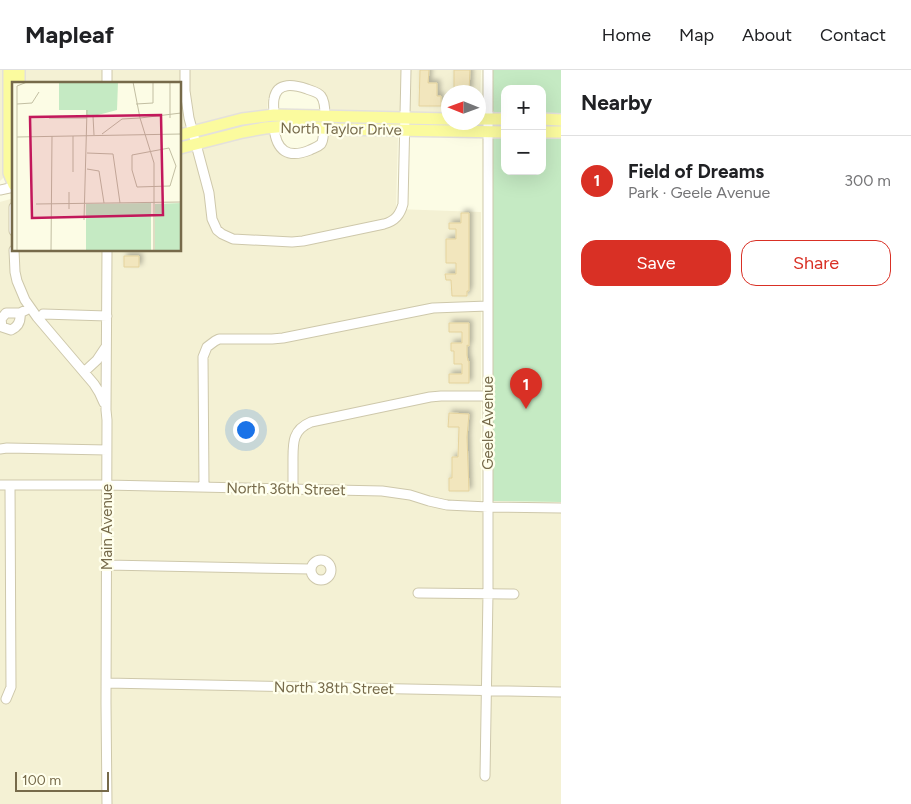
<!DOCTYPE html>
<meta charset="utf-8">
<style>
body{margin:0;font-family:Figtree,sans-serif;background:#f2f2f2;color:#202124}
.controls{position:absolute;right:15px;top:15px;display:grid;overflow:hidden;border-radius:10px;box-shadow:0 5px 20px #0002}
.controls button{width:45px;height:45px;display:grid;place-items:center;padding:0;border:0;border-bottom:1px solid #e0e0e0;background:#fff;color:#202124;font:25px sans-serif}
.compass{position:absolute;left:441px;top:15px;width:45px;height:45px;border-radius:50%;background:#fff;box-shadow:0 5px 20px #0002;rotate:271deg}
.scale{position:absolute;left:15px;bottom:12px;width:94px;box-sizing:border-box;padding-left:5px;border:2px solid #766a4a;border-top:0;font-size:14px;line-height:18px;white-space:nowrap;color:#766a4a;-webkit-text-stroke:4px #ffffec;paint-order:stroke}
.you{position:absolute;left:245px;top:359px;width:18px;height:18px;margin:-12px;border:4px solid #fff;border-radius:50%;background:#1a73e8;box-shadow:0 0 0 8px #1a73e833}
.badge{display:grid;place-items:center;width:32px;height:32px;border-radius:50%;background:#d93025;color:#fff;font-size:16px;font-weight:700}
.pin{position:absolute;translate:-50% -41px;filter:drop-shadow(0 1px 2px #0008)}
.pin::after{content:'';position:absolute;top:26px;width:18px;height:15px;background:inherit;clip-path:polygon(0 0,100% 0,50% 100%)}
.list{margin:0;padding:0;list-style:none}
h2{display:flex;justify-content:space-between;align-items:center;height:65px;margin:0;padding:0 20px;font-size:21px}
h2 small{font-size:16px;font-weight:400;color:#757577}
.list li{display:grid;grid-template-columns:32px 1fr auto;gap:15px;align-items:center;box-sizing:border-box;height:90px;padding:0 20px;border-top:1px solid #e0e0e0}
.list b{display:block;font-size:19px;white-space:nowrap}
.list p{margin:0;font-size:16px;white-space:nowrap;color:#757577}
.list em{font-size:16px;font-style:normal;color:#757577}
.actions{display:flex;gap:10px;padding:15px 20px}
.actions a{flex:1;padding:11px 0;border:1px solid #d93025;border-radius:15px;text-align:center;font-size:18px;color:#d93025}
.actions .main{background:#d93025;color:#fff}
.map{position:relative;flex:none;width:561px;height:734px;overflow:hidden}
header{display:flex;align-items:center;gap:30px;box-sizing:border-box;height:70px;padding:0 25px;background:#fff;border-bottom:1px solid #e0e0e0}
header strong{font-size:24px}
nav{display:flex;gap:28px;margin-inline-start:auto;font-size:18px}
main{display:flex}
aside{flex:1;background:#fff}
.map>svg:first-child{display:block}
.residential{fill:#f4f1d4}
.green{fill:#c5eac3}
.building{fill:#f2e6bd;stroke:#e5d39d;filter:url(#shadow)}
.lines{fill:none;stroke-linecap:round;stroke-linejoin:round}
.minor-casing{stroke:#cec8ab;stroke-width:11}
.major-casing{stroke:#e4e1db;stroke-width:14}
.minor{stroke:#fff;stroke-width:9}
.major{stroke:#fbfb9e;stroke-width:11}
.labels{text-anchor:middle;stroke-width:4.5;stroke-linejoin:round;paint-order:stroke}
.street-label{font-size:15px;fill:#766a4a;stroke:#ffffec}
.inset-road{fill:none;stroke:#c2bea2;stroke-width:1}
.view{fill:#c2185b;fill-opacity:0.15;stroke:#c2185b;stroke-width:2.5}
.inset-edge{fill:none;stroke:#766a4a;stroke-width:2.5}
</style>
<header>
<strong>Mapleaf</strong>
<nav><a>Home</a><a>Map</a><a>About</a><a>Contact</a></nav>
</header>
<main>
<div class="map">
<svg width="561" height="734" viewBox="0 0 561 734">
<defs>
<filter id="shadow"><feDropShadow dx="3" dy="-3" stdDeviation="2.5" flood-color="#0004"/></filter>
</defs>
<rect width="100%" height="100%" fill="#fcfce5"/>
<path class="residential" d="M 0,0 L 5,0 L 5,106 L 0,111 Z
M 22,0 L 481,0 L 480,39 L 479,43 L 478,22 L 448,22 L 448,44 L 331,41 L 328,30 L 318,20 L 273,19 L 268,29 L 267,41 L 180,62 L 180,14 L 22,14 Z
M 266,62 L 270,65 L 272,73 L 276,80 L 285,87 L 292,89 L 305,88 L 320,81 L 326,74 L 331,62 L 398,66 L 396,139 L 481,142 L 481,441 L 561,443 L 561,734 L 0,734 L 0,132 L 14,128 L 14,180 L 180,180 L 180,83 L 223,71 Z"/>
<path class="green" d="M 493,0 L 561,0 L 561,47 L 542,46 L 542,19 L 505,19 L 505,46 L 496,45 L 492,39 Z
M 492,65 L 505,65 L 505,101 L 542,101 L 542,66 L 561,67 L 561,432 L 491,431 Z"/>
<path class="building" d="M 420,0 L 429,0 L 428,13 L 437,13 L 437,26 L 441,26 L 441,36 L 419,36 Z
M 454,0 L 470,0 L 469,21 L 454,21 Z
M 461,143 L 469,143 L 469,221 L 467,221 L 467,226 L 452,226 L 451,210 L 446,210 L 445,204 L 456,204 L 456,193 L 446,193 L 446,169 L 456,169 L 456,159 L 449,159 L 449,153 L 461,153 Z
M 124,186 L 139,186 L 139,197 L 124,197 Z
M 449,253 L 469,253 L 469,276 L 467,275 L 467,285 L 468,291 L 469,291 L 469,313 L 449,313 L 449,304 L 462,304 L 462,294 L 454,294 L 454,281 L 451,281 L 451,273 L 462,273 L 462,262 L 449,262 Z
M 449,343 L 469,344 L 467,367 L 469,421 L 449,421 L 449,408 L 452,408 L 452,387 L 458,387 L 459,357 L 448,357 Z"/>
<g class="lines">
<g class="minor-casing">
<path id="minor" d="M 107,0 L 107,14
M 185,0 L 185,21 L 189,48 L 209,123 L 212,149 L 217,160 L 222,164 L 233,169 L 292,172 L 303,171 L 384,154 C 395,151 400,145 403,134 L 406,0
M 274,45 C 274,40 273,34 274,29 C 277,11 295,15 307,19 C 312,21 318,22 321,26 C 325,31 325,40 325,46
M 274,57 C 276,81 288,89 310,80 C 314,78 318,77 321,74 C 324,70 323,63 324,58
M 0,120 L 14,117
M 14,137 L 14,161
M 14,180 L 15,202 L 17,211 L 25,230 L 37,247 L 94,314 L 99,322 L 104,333
M 107,180 L 106,340 L 107,350 L 106,633 L 107,734
M 20,243 C 21,251 18,257 11,260 L 2,257 L 1,249 L 6,243 L 20,243 L 30,238
M 43,244 L 107,246
M 84,302 L 97,290 L 105,278
M 0,379 L 7,378 L 107,380
M 0,415 L 106,415 L 382,421 L 410,425 L 429,431 L 447,435 L 488,437 L 561,438
M 204,417 L 203,287 L 207,277 L 215,271 L 219,269 L 272,269 L 283,268 L 433,238 L 488,236
M 293,419 C 293,409 293,400 293,391 C 293,373 292,360 311,352 L 430,327 L 441,326 L 488,326
M311 500a10 10 0 1 1 20 0a10 10 0 1 1-20 0Z
M 107,495 L 310,499
M 418,523 L 514,524
M 106,613 L 561,622
M 6,629 L 11,617 L 10,415
M 485,706 L 488,523 L 488,0"/>
</g>
<g class="major-casing">
<path id="major" d="M 9,0 L 9,103 L 14,115
M 19,0 L 19,14
M 478,49 L 505,49
M 542,49 L 561,50
M 542,62 L 561,62
M 180,65 L 242,49 L 274,45 L 448,49
M 180,78 L 243,62 L 265,58 L 288,56 L 337,59 L 505,62"/>
</g>
<use href="#minor" class="minor"/>
<use href="#major" class="major"/>
</g>
<g class="labels">
<g class="street-label">
<text transform="translate(341 59) rotate(1)" y="5">North Taylor Drive</text>
<text transform="translate(488 353) rotate(-90)" y="5">Geele Avenue</text>
<text transform="translate(286 419) rotate(1)" y="5">North 36th Street</text>
<text transform="translate(107 457) rotate(-90)" y="5">Main Avenue</text>
<text transform="translate(334 618) rotate(1)" y="5">North 38th Street</text>
</g>
</g>
<g transform="translate(12 12)">
<rect width="169" height="169" fill="#fcfce5"/>
<path d="M 5,0 L 106,0 L 105,28 L 82,34 L 74,33 L 74,28 L 47,28 L 47,1 ZM 139,121 L 139,169 L 74,169 L 74,122 ZM 169,121 L 169,169 L 143,169 L 143,122 Z" fill="#c5eac3"/>
<path class="inset-road" d="M 5,22 L 20,21 L 27,10M 124,22 L 141,21 L 141,0M 75,33 L 81,34 L 82,53M 37,36 L 75,36M 128,36 L 142,81 L 142,169M 128,36 L 169,31M 158,36 L 158,0M 90,52 L 110,37 L 128,36 L 121,0M 5,55 L 169,52M 157,66 L 164,84 L 158,104 L 125,105 L 120,88 L 120,73 ZM 75,71 L 101,72 L 108,121M 75,87 L 87,89 L 92,121M 61,90 L 61,54M 57,110 L 57,127M 24,122 L 169,120M 72,138 L 75,28M 5,169 L 5,4 L 15,0M 39,169 L 40,54"/>
<path class="view" d="M 149,33 L 151,133 L 20,136 L 18,35 Z"/>
<rect width="169" height="169" class="inset-edge"/>
</g>
</svg>
<div class="controls">
<button>+</button>
<button>−</button>
</div>
<svg class="compass" viewBox="-18 -18 36 36"><path d="M0-13l5 13h-10z" fill="#e53935"/><path d="M0 13l5-13h-10z" fill="#757577"/></svg>
<div class="scale">100 m</div>
<div class="you"></div>
<div class="pin badge" style="left:526px;top:339px">1</div>
</div>
<aside>
<h2>Nearby<small></small></h2>
<ul class="list">
<li><span class="badge">1</span><div><b>Field of Dreams</b><p>Park · Geele Avenue</p></div><em>300 m</em></li>
</ul>
<div class="actions"><a class="main">Save</a><a>Share</a></div>
</aside>
</main>
